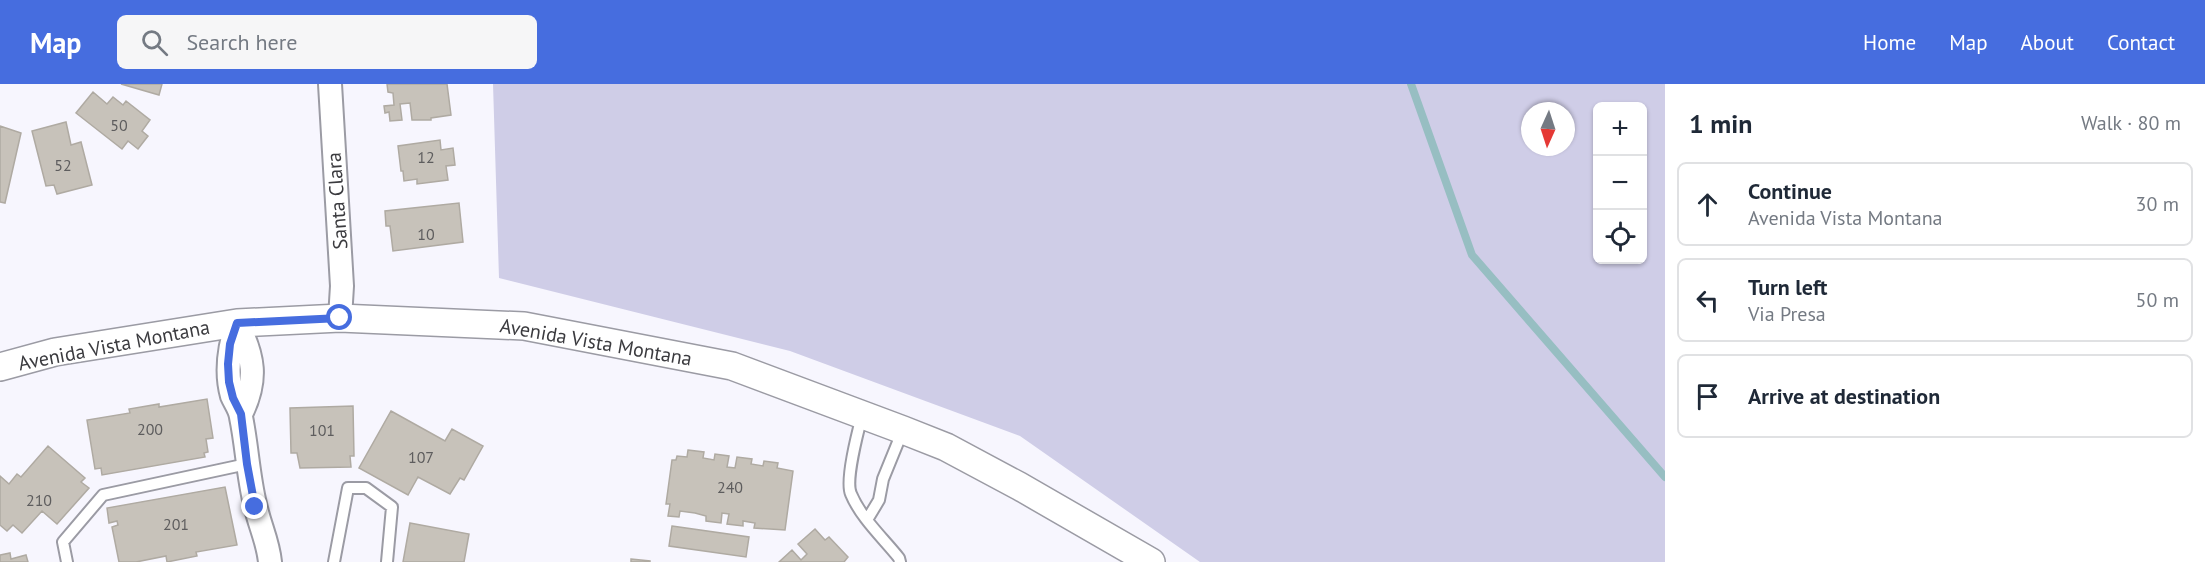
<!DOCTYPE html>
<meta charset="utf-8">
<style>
body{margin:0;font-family:"PT Sans",sans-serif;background:#f6f6f7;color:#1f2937}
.controls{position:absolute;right:18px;top:18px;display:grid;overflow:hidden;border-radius:9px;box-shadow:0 2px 4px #0004}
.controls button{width:54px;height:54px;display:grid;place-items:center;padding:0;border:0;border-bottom:2px solid #e0e1e3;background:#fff;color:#1f2937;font:30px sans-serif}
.compass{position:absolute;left:1521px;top:18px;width:54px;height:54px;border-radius:50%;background:#fff;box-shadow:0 2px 4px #0004;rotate:183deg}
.stop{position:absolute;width:18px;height:18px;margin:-14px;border:4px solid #466ddf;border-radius:50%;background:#fff}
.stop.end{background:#466ddf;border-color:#fff;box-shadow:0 2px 6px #0008}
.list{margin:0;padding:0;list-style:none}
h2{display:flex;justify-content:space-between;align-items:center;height:78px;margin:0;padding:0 24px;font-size:26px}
h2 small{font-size:20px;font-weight:400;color:#747a83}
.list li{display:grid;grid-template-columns:39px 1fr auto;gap:18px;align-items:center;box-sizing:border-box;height:84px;margin:0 12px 12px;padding:0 12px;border:2px solid #e0e1e3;border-radius:9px}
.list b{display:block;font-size:22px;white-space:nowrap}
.list p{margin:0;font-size:20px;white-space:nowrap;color:#747a83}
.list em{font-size:20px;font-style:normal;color:#747a83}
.icon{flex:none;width:33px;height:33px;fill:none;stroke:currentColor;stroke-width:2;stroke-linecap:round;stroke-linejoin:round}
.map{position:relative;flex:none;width:1665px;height:478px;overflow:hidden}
header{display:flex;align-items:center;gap:36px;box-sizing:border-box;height:84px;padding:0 30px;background:#466ddf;color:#fff}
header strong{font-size:28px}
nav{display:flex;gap:33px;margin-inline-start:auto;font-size:21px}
.search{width:420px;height:54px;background:#f6f6f7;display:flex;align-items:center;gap:15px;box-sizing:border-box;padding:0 21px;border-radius:9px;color:#747a83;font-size:22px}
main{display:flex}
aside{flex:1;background:#fff}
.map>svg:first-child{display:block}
.green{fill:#cfcde7;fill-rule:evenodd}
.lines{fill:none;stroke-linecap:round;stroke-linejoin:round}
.stream{stroke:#97bec2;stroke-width:8}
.building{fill:#c7c2ba;stroke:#afaaa2;stroke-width:1.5}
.service-casing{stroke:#9b9ba4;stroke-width:14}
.minor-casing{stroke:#9b9ba4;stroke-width:26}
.tertiary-casing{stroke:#9b9ba4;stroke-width:30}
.service{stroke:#fff;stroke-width:10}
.minor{stroke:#fff;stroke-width:22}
.tertiary{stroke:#fff;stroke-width:27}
.route{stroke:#466ddf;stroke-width:8}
.labels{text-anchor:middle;stroke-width:4.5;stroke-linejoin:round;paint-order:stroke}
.number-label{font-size:16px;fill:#5e5d5e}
.street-label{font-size:20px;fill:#3b3b3f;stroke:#fff}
</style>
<header>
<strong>Map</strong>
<div class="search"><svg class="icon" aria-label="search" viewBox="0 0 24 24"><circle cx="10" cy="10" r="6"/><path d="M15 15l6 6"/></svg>Search here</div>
<nav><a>Home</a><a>Map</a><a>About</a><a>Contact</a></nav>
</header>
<main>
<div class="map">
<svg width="1665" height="478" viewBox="0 0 1665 478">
<rect width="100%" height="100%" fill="#f7f6fe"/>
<path class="green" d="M 493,0 L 1665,0 L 1665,478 L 1200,478 L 1020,352 L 790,267 L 499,194 ZM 1598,22 L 1642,22 L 1642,176 L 1598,176 ZM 1530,27 L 1566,27 L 1566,63 L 1530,63 Z"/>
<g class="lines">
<path class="stream" d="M 1411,0 L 1472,171 L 1665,393"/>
</g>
<path class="building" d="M 121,0 L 162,0 L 159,11 Z
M 387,0 L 447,0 L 451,31 L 431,34 L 431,36 L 412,36 L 410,19 L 400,20 L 402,36 L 390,37 L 389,28 L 385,29 L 384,22 L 394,21 L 393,9 L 388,8 Z
M 93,8 L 107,20 L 113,13 L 123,21 L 126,17 L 150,36 L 142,47 L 148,52 L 138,65 L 128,57 L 122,65 L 76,29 Z
M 66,38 L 71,61 L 81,58 L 92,101 L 57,110 L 54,101 L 46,102 L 32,47 Z
M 0,42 L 21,49 L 5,119 L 0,118 Z
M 440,56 L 441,66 L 453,64 L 455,81 L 446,82 L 448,96 L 417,100 L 417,95 L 404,97 L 403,87 L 401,87 L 398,62 Z
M 459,119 L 463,158 L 393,167 L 390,142 L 386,142 L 385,127 Z
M 207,315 L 213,354 L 206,355 L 208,368 L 204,369 L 205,373 L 102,391 L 101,384 L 95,385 L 87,336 L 130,329 L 129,325 L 159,320 L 159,323 Z
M 353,322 L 354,372 L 350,372 L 351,383 L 300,384 L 297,369 L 291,369 L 290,324 Z
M 391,327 L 445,357 L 452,345 L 483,362 L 464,396 L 460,394 L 450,410 L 418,393 L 408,411 L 359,384 Z
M 48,362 L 85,394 L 81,398 L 89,404 L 57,440 L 42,427 L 22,449 L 13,441 L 7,447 L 0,441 L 0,392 L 9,400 L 17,390 L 21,393 Z
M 688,366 L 704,368 L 703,374 L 714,376 L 715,370 L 729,372 L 727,383 L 735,384 L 737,373 L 752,375 L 751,380 L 763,382 L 764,377 L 778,379 L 777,384 L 793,387 L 785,446 L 754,444 L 755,439 L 743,437 L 743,442 L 727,440 L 729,430 L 722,429 L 721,439 L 706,437 L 706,432 L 695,429 L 680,427 L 679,433 L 668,432 L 670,420 L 666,420 L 672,376 L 676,376 L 677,372 L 687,373 Z
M 225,403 L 237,461 L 196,468 L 197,472 L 167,478 L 166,472 L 136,478 L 119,478 L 112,443 L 118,441 L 117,437 L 109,439 L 107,424 Z
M 410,439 L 469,450 L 464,478 L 403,478 Z
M 672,442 L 749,453 L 746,473 L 669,462 Z
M 815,445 L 825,456 L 829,453 L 848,473 L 844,478 L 779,478 L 792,466 L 801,476 L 807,470 L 798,460 Z
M 10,469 L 11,475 L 26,471 L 28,478 L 0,478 L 0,471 Z
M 631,475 L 650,477 L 650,478 L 631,478 Z"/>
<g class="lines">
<g class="service-casing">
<path id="service" d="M 862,332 C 858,347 845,397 851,410 C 861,434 883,454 899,474 L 900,478
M 867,436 L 879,416 L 883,395 L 903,346
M 67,478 L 63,458 L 103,411 L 247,380
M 334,478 L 348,404 L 366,404 L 392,423 L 387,478"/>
</g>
<g class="minor-casing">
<path id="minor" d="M 330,0 L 342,202 L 340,234
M 237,239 C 229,263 225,287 232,312 C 235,319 240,325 241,333 C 247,362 248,391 255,420 C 259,440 268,457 270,478
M 237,239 C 254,272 258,296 241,330"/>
</g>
<g class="tertiary-casing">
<path id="tertiary" d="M 0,283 L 55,268 L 237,239 L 340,234 L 524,242 L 732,282 L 903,346 L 946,363 L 1019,402 L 1151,478"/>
</g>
<use href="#service" class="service"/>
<use href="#minor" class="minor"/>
<use href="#tertiary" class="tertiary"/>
</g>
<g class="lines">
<path class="route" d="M 255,423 L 247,380 L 241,330 L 233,314 L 229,298 L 228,280 L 230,260 L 237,239 L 340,234"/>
</g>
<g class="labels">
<g class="number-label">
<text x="119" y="47">50</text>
<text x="426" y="79">12</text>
<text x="63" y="87">52</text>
<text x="426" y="156">10</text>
<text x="150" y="351">200</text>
<text x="322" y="352">101</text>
<text x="421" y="379">107</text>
<text x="730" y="409">240</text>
<text x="39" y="422">210</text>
<text x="176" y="446">201</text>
</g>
<g class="street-label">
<text transform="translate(337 117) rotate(-94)" y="7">Santa Clara</text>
<text transform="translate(596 258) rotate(10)" y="7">Avenida Vista Montana</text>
<text transform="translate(114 261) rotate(-11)" y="7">Avenida Vista Montana</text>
</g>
</g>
</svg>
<div class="controls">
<button>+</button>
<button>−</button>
<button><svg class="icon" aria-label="locate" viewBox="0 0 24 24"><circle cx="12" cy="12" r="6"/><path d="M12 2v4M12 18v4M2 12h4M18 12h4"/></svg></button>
</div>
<svg class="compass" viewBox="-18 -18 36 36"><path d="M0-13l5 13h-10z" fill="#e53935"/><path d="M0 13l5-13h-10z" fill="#747a83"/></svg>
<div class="stop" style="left:340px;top:234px"></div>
<div class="stop end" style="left:255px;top:423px"></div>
</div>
<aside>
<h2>1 min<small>Walk · 80 m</small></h2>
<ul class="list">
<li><svg class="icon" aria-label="ahead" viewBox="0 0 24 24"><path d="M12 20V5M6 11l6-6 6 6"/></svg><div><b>Continue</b><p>Avenida Vista Montana</p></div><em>30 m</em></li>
<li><svg class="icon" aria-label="left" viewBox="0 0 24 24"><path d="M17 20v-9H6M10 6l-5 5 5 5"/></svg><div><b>Turn left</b><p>Via Presa</p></div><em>50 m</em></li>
<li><svg class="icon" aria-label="arrive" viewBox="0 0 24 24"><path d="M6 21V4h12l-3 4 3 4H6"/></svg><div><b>Arrive at destination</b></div></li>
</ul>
</aside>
</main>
